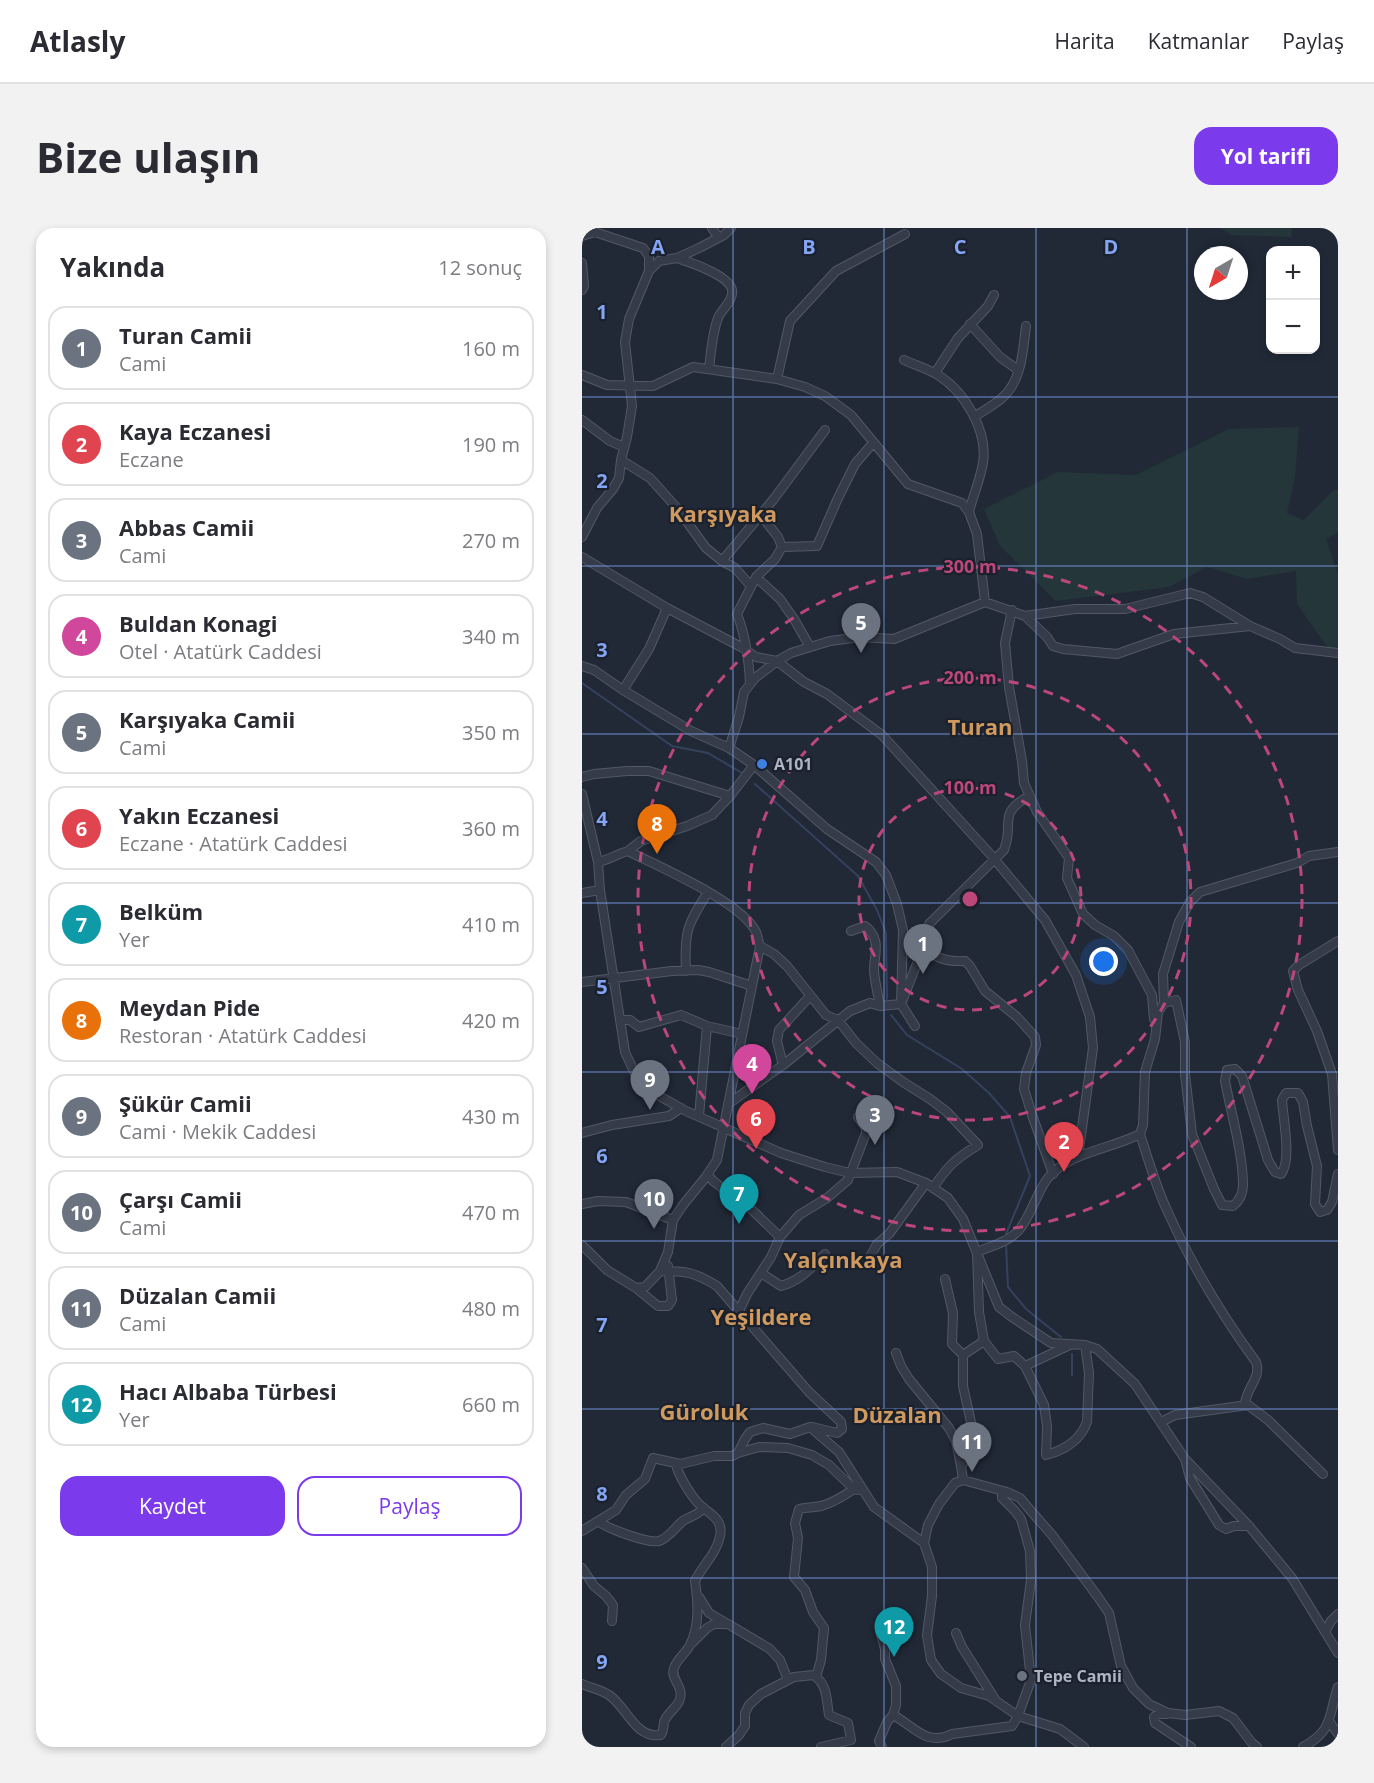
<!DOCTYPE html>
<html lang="tr">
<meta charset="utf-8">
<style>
body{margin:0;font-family:"Open Sans",sans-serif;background:#f2f2f3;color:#2b2b33}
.controls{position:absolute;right:18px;top:18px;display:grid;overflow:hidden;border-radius:12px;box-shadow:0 3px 9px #0003}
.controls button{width:54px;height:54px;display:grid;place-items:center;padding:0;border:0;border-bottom:2px solid #e1e1e2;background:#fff;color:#2b2b33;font:30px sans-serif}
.compass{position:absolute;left:612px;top:18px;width:54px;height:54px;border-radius:50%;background:#fff;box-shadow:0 3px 9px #0003;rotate:219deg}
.you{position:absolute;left:522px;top:734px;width:21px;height:21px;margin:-15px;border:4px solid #fff;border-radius:50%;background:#1a73e8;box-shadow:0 0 0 9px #1a73e833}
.badge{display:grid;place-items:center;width:39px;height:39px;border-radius:50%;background:#7c3aed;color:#fff;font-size:20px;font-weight:700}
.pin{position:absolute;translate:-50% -50px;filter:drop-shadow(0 2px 3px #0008)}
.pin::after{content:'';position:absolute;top:32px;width:21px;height:18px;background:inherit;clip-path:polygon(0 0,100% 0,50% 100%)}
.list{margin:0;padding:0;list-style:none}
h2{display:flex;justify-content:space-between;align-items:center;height:78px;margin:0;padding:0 24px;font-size:26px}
h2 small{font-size:20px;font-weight:400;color:#7c7c81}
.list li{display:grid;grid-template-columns:39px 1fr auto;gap:18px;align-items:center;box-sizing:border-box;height:84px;margin:0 12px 12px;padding:0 12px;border:2px solid #e1e1e2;border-radius:18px}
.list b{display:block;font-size:22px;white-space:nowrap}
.list p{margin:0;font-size:20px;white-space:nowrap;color:#7c7c81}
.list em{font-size:20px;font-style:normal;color:#7c7c81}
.actions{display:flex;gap:12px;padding:18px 24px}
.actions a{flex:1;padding:14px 0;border:2px solid #7c3aed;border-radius:18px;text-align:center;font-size:21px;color:#7c3aed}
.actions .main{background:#7c3aed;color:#fff}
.map{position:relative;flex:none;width:756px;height:1519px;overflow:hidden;border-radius:18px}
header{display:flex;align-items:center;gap:36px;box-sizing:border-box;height:84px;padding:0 30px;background:#fff;border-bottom:2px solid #e1e1e2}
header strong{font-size:28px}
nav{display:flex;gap:33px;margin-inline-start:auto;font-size:21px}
.intro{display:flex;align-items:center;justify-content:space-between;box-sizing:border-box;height:144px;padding:0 36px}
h1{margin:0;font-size:42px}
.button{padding:15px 27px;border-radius:18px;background:#7c3aed;color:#fff;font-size:21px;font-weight:700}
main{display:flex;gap:36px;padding:0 36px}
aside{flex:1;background:#fff;border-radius:18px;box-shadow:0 3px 9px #0003}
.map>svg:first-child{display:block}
.green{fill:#243639}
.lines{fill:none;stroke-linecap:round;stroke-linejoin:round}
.stream{stroke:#35425e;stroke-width:2}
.minor-casing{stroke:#525866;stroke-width:10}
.minor{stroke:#353b48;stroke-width:8}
.grid{fill:none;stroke:#84a5f4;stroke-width:1.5;stroke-opacity:0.55}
.ring{fill:none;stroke:#bc477a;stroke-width:3;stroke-dasharray:10 8}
.shop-dot{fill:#3f7fe0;stroke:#1a202c;stroke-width:2}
.worship-dot{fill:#6b7280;stroke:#1a202c;stroke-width:2}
.labels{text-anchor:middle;stroke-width:4.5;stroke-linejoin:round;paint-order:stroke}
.poi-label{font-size:16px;font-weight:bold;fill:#afb5c4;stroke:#1a202c;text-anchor:start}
.district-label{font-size:22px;font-weight:bold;fill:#d09a5f;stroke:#1a202c}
.grid-label{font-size:20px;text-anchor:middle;font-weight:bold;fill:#84a5f4;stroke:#1a202c;stroke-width:4.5;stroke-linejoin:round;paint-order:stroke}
.centre{fill:#bc477a;stroke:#1a202c;stroke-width:3}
.ring-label{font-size:18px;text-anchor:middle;font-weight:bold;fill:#bc477a;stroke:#1a202c;stroke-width:4.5;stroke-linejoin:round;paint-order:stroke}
</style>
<header>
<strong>Atlasly</strong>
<nav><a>Harita</a><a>Katmanlar</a><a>Paylaş</a></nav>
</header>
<div class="intro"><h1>Bize ulaşın</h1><a class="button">Yol tarifi</a></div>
<main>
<aside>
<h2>Yakında<small>12 sonuç</small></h2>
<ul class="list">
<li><span class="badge" style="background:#6b7280">1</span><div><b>Turan Camii</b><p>Cami</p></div><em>160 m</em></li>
<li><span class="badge" style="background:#e0444e">2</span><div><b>Kaya Eczanesi</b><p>Eczane</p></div><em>190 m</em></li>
<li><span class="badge" style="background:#6b7280">3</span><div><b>Abbas Camii</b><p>Cami</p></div><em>270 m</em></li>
<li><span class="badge" style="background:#d1479c">4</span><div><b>Buldan Konagi</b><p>Otel · Atatürk Caddesi</p></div><em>340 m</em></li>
<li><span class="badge" style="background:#6b7280">5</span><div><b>Karşıyaka Camii</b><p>Cami</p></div><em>350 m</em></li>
<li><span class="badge" style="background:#e0444e">6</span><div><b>Yakın Eczanesi</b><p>Eczane · Atatürk Caddesi</p></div><em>360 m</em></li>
<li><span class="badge" style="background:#0f9aa8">7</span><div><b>Belküm</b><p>Yer</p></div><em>410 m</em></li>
<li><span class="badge" style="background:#e8710a">8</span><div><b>Meydan Pide</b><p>Restoran · Atatürk Caddesi</p></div><em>420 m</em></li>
<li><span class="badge" style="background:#6b7280">9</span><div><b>Şükür Camii</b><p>Cami · Mekik Caddesi</p></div><em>430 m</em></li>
<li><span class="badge" style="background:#6b7280">10</span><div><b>Çarşı Camii</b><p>Cami</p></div><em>470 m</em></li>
<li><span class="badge" style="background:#6b7280">11</span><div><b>Düzalan Camii</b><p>Cami</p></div><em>480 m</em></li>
<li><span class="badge" style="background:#0f9aa8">12</span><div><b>Hacı Albaba Türbesi</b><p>Yer</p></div><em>660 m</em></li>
</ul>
<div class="actions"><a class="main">Kaydet</a><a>Paylaş</a></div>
</aside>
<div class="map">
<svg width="756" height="1519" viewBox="0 0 756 1519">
<rect width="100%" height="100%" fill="#212937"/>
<path class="green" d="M 638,0 L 710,0 L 709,9 L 650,7 Z
M 717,199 L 713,249 L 705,285 L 722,292 L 751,263 L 756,261 L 756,304 L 744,311 L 756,347 L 756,423 L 746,420 L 715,376 L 714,343 L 665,351 L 625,339 L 587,359 L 474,373 L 418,318 L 402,281 L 476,244 L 554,247 L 647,201 Z"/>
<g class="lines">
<path class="stream" d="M 0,455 L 90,518 L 126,525 L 160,545
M 173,556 L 276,648 L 295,682 L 304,705 L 305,771
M 309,787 L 325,807 L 380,841 L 407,865 L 428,889 L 448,948 L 424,1006 L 424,1010
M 424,1016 L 426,1059 L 444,1081 L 479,1109
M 490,1147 L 490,1126"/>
<g class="minor-casing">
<path id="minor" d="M 130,0 L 136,9
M 0,8 L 13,4 L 61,20 L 67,28 L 67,43
M 95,30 C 107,34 154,49 150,66 C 149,75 139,82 136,90 C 130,106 129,124 127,141
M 0,35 L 2,58 L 0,62
M 388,96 L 418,129 L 436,142
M 322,132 C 333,137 346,141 356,147 C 383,164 406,203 401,235 C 398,252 391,268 387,284
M 353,145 L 376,110 L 406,78 L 412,67
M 0,147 L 25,157 L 71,158 L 111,139 L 195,151 L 223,159 L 243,168 L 269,187 L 326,256 L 380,275 L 387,284 L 395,306 L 403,374
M 195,151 L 208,93 L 254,43 L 323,6
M 392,189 C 401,183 412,177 420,170 C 440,153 441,122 444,98
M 0,192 L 28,213 L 42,219
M 39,232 L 68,250 L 94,279 L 124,320 L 140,333 L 153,340 L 168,357
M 0,309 L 15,280 L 31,261 L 37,250 L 39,232 L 45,209 L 50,178 L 43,114 L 47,91 L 67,43 L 77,33 L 95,30 L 117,20 L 142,7 L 149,0
M 200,319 L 235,318 L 256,270 L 273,236 L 291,215
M 0,329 L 85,380 L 161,420 L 174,429 L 195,433 L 222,454 L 245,466 L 300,507 L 409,627 L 463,692 L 494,747 L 508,789 L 511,820 L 496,929
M 140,333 L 191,272 L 243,202
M 174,349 L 198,371 L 212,391 L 228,419
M 430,382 L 423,415 L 427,459 L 440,533 L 442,555 L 455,584 L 487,630 L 485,650 L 501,686 L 513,697 L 532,708 L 546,722 L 570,767 L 572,791
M 443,388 L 465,409 L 471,418 L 481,421 L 535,426 L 592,406 L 668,398
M 0,438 L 12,442 L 41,462 L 109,503 L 147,520 L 172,537 L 245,601 L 294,634 L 304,647 L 315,676 L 321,702 L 319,776 L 333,798
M 168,456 C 167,432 164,409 155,386 L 174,349 L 193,331 L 200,319 L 196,309 L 178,286
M 41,462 L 67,421 L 85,380
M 147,520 L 157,489 L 162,464 L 173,450 L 195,433 L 209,425 L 248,413 L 278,409 L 312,411 L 403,374 L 443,388 L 493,381 L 543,381 L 608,365 L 621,369 L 668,398 L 698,411 L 713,420 L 756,425
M 0,549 L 12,546 L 45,543 L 67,543 L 148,568
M 0,566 L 16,634 L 18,662 L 43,824 L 54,848 L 70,864 L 104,883 L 199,925 L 243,939 L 268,945 L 315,944 L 344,955 L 366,970 L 381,991 L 417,1079 L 430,1089 L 469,1115 L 503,1117 L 515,1121 L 553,1156 L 603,1231 L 667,1298 L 710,1350 L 756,1425
M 46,623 L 59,613 L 105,598 L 130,587 L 148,568 L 172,537
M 0,665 L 18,662
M 269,703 L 283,698 C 300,711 292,726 292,743 C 293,755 296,767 298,778
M 756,713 L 717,737 L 711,743 L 716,762 L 735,803 L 750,846 L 756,922
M 178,718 L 192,726 L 205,738 L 244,787 L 256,792 L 274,815 L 295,835 L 321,854 L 348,871 L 365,884 L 396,917 C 373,931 366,938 351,960
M 339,719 C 356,730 362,734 383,733 L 388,738 L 403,763 L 435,789 L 453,809 L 454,817 L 444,845 L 442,861 L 450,887 L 471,946
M 104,743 C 102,703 105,697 126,664
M 0,754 L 90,743 L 116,742 L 127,744 L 170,758
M 582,775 L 581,746 L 597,694 L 608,674 L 618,664 L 715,635 L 727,628 L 756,624
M 38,792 L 48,792 L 57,799 L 99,787 L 125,798 L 160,806
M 201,837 L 195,813 L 197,802 L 228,768
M 146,876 L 201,837 L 268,783 L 288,775 L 298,778 L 319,776 L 338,728 L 341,711 L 347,696 L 422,622 C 433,594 414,587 447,568
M 117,888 L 125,798
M 0,905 L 30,897 L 87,888 L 99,880
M 558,906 C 566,931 573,956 584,980 C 608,1034 639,1086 674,1134 C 680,1150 663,1161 663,1177
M 126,947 L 131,953 L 169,981 L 198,1009
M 0,976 L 16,973 L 44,974 L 91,992
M 0,1017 L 25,1042 L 54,1060 L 63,1059 L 78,1043 L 86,1024 L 91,992 L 101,977 L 123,950 L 135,932 L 178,718 C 176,714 176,708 174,704 C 160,674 77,639 46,623 C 35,626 27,632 16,634
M 288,1029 L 295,1016 L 307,1006 L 344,955
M 78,1043 C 105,1043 112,1044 135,1058 L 227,1164 L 259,1194 L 260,1201 L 255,1205 L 230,1199
M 179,1045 L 199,1058 C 219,1052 228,1041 243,1026
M 363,1051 L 371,1085 L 370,1116 L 381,1127
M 54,1060 L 76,1078 L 86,1078 L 90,1072 L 86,1038
M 157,1083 L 165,1066 L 189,1029 L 198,1009 L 217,987 L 245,970 L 266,952 L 284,905 L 284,900 L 276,889
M 402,1113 L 416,1131 L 432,1128 L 443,1138 L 462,1177 L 465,1198 L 464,1227 C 483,1222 498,1213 505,1194 L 507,1145 L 503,1117
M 314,1125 L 319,1138 L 327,1151 L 367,1200 L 374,1213 L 379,1238
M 443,1138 L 488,1117
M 579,1194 L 593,1187 L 666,1177 L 686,1192 L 741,1246
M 156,1225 L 177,1219 L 206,1220 L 230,1227 L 247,1237 L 272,1261 L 276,1262
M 603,1231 L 608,1250 L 637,1297 L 644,1301 L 652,1298 L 667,1298
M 381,1252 L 379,1238 L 390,1223 L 392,1208 L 381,1158 L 381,1127 L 402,1113 L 397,1084 L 395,1024 C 409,1018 426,1014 436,1003 C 449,989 454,965 466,950 C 487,924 529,921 558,906 L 561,897 L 563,844 L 573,811 L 576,784 L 582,775 L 594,772 L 603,814 L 603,846 L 610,906 L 632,961 L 640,977 L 651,978 C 657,973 661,965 661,957 C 661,926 649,884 643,853 L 645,842 L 653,841 L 660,848 L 686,932 L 693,944 L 699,946 C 710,933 701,890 700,872 L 704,865 L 716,865 L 721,874 L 725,898 L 735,938 L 733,976 L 738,984 L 745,982 L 750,974 L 756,946
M 16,1293 C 24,1300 67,1316 77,1313 C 88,1309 93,1299 102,1292 C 109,1288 116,1287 122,1280
M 0,1303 L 34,1282 L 44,1267 L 63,1251 L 71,1230 L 98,1236 L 132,1228 L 150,1228 L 156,1225 L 163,1211 L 168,1204 L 181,1200 L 208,1206 L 228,1199 L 257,1224 L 292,1279 L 342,1315
M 0,1340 L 12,1358 L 24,1368 L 31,1377 L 30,1393
M 117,1369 L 127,1385 L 144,1395
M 298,1403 L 303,1421 L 303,1431 L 314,1458 L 314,1477 L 311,1487
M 743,1404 L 749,1393 L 756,1386
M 374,1405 L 380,1419 L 414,1473
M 110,1415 L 125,1400 L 132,1396 L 146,1396 L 188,1421 L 198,1432 L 206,1452
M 234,1449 L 239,1432 L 242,1400 L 231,1384 L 223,1362 L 212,1349 L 216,1310 L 213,1295 L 217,1281 C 225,1279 234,1280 242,1277 C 253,1274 263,1267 272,1261
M 0,1456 C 9,1460 20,1462 27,1467 C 45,1479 53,1511 79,1507 C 82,1502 81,1500 82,1494 C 86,1482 102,1477 98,1462 C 96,1454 89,1449 92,1440 C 95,1431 104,1425 108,1417 C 118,1397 116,1374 113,1353 C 120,1338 135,1325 138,1308 C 142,1291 127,1286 117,1276 C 109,1268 96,1247 94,1236
M 585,1486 L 576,1486 L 572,1489 L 573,1495 L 609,1519
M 747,1493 L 756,1506
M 144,1519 L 157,1507 L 163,1498 L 163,1485 L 167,1477 L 179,1466 L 212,1449 L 232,1447 C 246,1458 244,1470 247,1487 L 266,1495 L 269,1512 L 239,1519
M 300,1519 L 297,1513 L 305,1494 L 311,1487 C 332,1498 344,1519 370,1506 L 430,1498 L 436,1488 L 449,1452 L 443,1397 L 449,1352 L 448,1323 L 439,1291 L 433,1283 L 420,1270 L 420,1263
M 502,1519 L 478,1501 L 436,1488 L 407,1468 L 379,1460 L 359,1446 L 349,1432 L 345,1407 L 350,1368 L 350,1339 L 342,1315 L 346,1297 L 357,1276 L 373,1255 L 381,1252 L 425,1264 L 438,1270 L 449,1283 L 470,1307 L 516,1369 L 527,1385 L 539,1438 L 551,1460 L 567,1476 L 586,1485 L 603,1487 L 637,1483 L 651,1490 L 670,1515 L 675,1519
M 721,1519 C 752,1502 746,1488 756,1459"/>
</g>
<use href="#minor" class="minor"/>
</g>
<path class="grid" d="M 151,0 L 151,1519M 302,0 L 302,1519M 454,0 L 454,1519M 605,0 L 605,1519M 0,169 L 756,169M 0,338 L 756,338M 0,506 L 756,506M 0,675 L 756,675M 0,844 L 756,844M 0,1013 L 756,1013M 0,1181 L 756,1181M 0,1350 L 756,1350"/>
<g class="ring">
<circle cx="388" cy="671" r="111"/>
<circle cx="388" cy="671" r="221"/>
<circle cx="388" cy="671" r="332"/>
</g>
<circle class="shop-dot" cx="180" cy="536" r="6"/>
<circle class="worship-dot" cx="440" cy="1448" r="6"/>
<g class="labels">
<g class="poi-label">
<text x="192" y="542">A101</text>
<text x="452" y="1454">Tepe Camii</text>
</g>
<g class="district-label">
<text x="141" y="294">Karşıyaka</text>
<text x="398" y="507">Turan</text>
<text x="261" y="1040">Yalçınkaya</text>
<text x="179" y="1097">Yeşildere</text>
<text x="122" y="1192">Güroluk</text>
<text x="315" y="1195">Düzalan</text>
</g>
</g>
<g class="grid-label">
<text x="76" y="26">A</text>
<text x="227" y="26">B</text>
<text x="378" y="26">C</text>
<text x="529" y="26">D</text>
<text x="20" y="91">1</text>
<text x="20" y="260">2</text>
<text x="20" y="429">3</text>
<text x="20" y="598">4</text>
<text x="20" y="766">5</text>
<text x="20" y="935">6</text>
<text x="20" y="1104">7</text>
<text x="20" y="1273">8</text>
<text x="20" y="1441">9</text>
</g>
<circle cx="388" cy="671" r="9" class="centre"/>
<g class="ring-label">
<text x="388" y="345">300 m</text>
<text x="388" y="456">200 m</text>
<text x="388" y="566">100 m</text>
</g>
</svg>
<div class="controls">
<button>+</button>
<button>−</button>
</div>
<svg class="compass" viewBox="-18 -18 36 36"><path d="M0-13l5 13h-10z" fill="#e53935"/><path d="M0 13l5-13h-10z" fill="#7c7c81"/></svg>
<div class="you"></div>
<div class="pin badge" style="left:341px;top:746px;background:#6b7280">1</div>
<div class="pin badge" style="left:482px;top:944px;background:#e0444e">2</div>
<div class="pin badge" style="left:293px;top:917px;background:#6b7280">3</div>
<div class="pin badge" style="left:170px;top:866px;background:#d1479c">4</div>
<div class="pin badge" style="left:279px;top:425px;background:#6b7280">5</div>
<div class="pin badge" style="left:174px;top:921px;background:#e0444e">6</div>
<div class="pin badge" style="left:157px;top:996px;background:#0f9aa8">7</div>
<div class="pin badge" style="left:75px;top:626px;background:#e8710a">8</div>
<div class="pin badge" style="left:68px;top:882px;background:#6b7280">9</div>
<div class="pin badge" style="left:72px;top:1001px;background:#6b7280">10</div>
<div class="pin badge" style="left:390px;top:1244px;background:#6b7280">11</div>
<div class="pin badge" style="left:312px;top:1429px;background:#0f9aa8">12</div>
</div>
</main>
